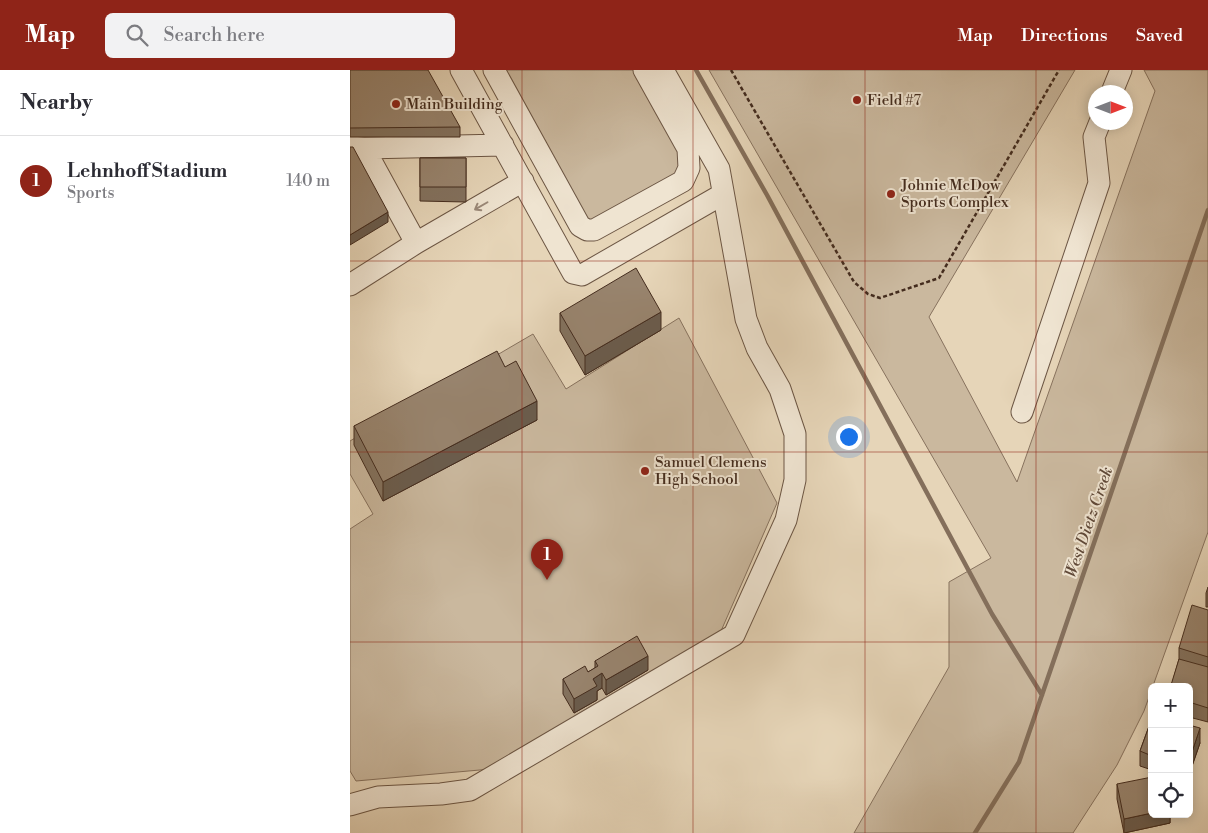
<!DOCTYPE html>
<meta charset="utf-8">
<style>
body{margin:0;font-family:"Libre Bodoni",serif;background:#f2f2f3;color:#2b2b33}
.controls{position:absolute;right:15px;bottom:15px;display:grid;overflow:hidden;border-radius:8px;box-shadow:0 2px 12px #0003}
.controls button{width:45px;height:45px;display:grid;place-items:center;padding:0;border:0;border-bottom:1px solid #e1e1e2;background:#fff;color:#2b2b33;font:25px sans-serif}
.compass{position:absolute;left:738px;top:15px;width:45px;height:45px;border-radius:50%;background:#fff;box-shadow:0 2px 12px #0003;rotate:90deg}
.you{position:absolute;left:498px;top:366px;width:18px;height:18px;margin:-12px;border:4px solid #fff;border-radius:50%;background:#1a73e8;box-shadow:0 0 0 8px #1a73e833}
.badge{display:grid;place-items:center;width:32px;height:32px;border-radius:50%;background:#8f2418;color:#fff;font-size:16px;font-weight:700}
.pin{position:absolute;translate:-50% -41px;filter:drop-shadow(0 1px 2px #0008)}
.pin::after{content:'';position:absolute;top:26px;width:18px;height:15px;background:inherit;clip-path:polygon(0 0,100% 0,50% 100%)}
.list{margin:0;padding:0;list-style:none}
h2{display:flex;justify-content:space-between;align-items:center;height:65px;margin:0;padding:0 20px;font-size:21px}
h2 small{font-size:16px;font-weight:400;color:#7c7c81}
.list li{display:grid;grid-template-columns:32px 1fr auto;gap:15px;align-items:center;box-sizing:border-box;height:90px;padding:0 20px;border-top:1px solid #e1e1e2}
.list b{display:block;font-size:19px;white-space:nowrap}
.list p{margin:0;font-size:16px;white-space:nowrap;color:#7c7c81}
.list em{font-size:16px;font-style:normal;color:#7c7c81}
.icon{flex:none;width:28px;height:28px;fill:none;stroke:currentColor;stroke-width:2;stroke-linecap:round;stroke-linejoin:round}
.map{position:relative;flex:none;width:858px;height:763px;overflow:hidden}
header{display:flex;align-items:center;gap:30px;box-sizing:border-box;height:70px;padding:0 25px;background:#8f2418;color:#fff}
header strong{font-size:24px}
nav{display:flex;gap:28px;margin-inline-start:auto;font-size:18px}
.search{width:350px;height:45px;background:#f2f2f3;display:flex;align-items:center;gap:12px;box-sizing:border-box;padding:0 18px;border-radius:8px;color:#7c7c81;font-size:19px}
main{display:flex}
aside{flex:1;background:#fff}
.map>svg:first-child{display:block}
.green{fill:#cab89e;stroke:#87725e}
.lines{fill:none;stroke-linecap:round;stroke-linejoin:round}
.stream{stroke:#846f5b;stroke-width:4.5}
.minor-casing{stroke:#6c5644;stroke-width:23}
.path{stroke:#442c1e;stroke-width:2.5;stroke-dasharray:4 2.5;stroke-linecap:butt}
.minor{stroke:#efe4d1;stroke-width:21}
.wall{fill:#83725f;stroke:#442c1e}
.shaded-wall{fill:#6a5c4d;stroke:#442c1e}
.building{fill:#98846e;stroke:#442c1e}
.oneway{stroke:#9a8878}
.grid{fill:none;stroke:#8f2418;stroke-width:1;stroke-opacity:0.55}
.poi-dot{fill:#8f2418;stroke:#efe4d1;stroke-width:2}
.labels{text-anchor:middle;stroke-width:4;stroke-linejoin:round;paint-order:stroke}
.poi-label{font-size:15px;fill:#442c1e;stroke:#efe4d1;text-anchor:start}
.water-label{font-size:16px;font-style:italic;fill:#5f4838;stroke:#efe4d1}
</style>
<header>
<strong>Map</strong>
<div class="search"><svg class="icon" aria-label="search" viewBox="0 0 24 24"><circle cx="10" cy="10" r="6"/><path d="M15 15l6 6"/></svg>Search here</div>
<nav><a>Map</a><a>Directions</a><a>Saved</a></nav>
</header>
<main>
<aside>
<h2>Nearby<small></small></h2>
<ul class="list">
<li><span class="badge">1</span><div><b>Lehnhoff Stadium</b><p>Sports</p></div><em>140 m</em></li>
</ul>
</aside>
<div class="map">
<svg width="858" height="763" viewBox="0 0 858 763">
<rect width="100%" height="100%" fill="#e6d5b8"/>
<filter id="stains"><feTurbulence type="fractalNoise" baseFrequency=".004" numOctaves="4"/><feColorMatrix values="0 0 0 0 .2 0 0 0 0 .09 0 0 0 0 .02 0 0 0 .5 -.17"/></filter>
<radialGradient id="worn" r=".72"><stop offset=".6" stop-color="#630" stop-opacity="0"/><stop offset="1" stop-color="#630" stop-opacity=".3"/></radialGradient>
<path class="green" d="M 153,0 L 285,0 L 339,96 L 240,153 Z
M 359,0 L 725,0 L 579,247 L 667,412 L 805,21 L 794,0 L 858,0 L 858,462 L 794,641 L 767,695 L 723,763 L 504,763 L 599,597 L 599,512 L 641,488 Z
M 329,248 L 427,433 L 371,561 L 141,699 L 6,711 L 0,701 L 0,459 L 23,444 L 0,404 L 0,371 L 183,264 L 216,319 Z"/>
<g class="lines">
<path class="stream" d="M 346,0 L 417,125 L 642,544 L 692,625
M 625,763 L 669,692 L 858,140"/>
<g class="minor-casing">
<path id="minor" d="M 111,0 L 223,203 L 232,205 L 373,124
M 144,0 L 230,156 L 237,160 L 244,160 L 333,111 L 339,98 L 338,79 L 294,0
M 762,22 L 771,0
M 0,77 L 14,78 L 153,75
M 14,78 L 66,173
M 0,215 L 66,173 L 173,111
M 672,342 L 749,113 L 744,67 L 750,52
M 0,735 L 28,727 L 91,724 L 120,720 L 384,565 L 436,450 L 445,410 L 445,364 L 430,319 L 407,278 L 396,249 L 369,99 L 313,0"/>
</g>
<path class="path" d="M 381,0 L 504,212 L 518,224 L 530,228 L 589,208 L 709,0"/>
<use href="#minor" class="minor"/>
</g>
<path class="wall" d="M 0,0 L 110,57 L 110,67 L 0,67 Z
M 70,88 L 116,88 L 116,132 L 70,131 Z
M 210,243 L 311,260 L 235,305 L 210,261 Z
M 155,297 L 187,350 L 33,431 L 4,375 L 4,356 Z
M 858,517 L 858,537 L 856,537 L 856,523 Z
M 858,540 L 858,652 L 839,647 L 839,617 L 821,617 L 829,589 L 829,578 Z
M 245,591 L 298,600 L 256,625 L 252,618 L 247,621 L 247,630 L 224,643 L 213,624 L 213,609 L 238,602 L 245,598 Z
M 802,648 L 802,700 L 790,696 L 790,681 Z
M 839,655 L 850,673 L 841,699 L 839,699 Z
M 767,714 L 820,744 L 820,753 L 774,763 L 767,729 Z"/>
<path class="shaded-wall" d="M 38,142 L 38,152 L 0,175 L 0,165 Z
M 311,242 L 311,260 L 235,305 L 235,286 Z
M 187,331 L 187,350 L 33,431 L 33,412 Z
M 298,586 L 298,600 L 256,625 L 256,610 Z
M 252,603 L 252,618 L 247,621 L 247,630 L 224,643 L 224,629 L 243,609 Z
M 850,658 L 850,673 L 841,699 L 841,685 Z
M 802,743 L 802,744 L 820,744 L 820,753 L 774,763 L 774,749 Z"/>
<path class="building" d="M 0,0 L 78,0 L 110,57 L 0,58 Z
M 0,77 L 3,77 L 38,142 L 0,165 Z
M 70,88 L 116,88 L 116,117 L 70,117 Z
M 286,198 L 311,242 L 235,286 L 210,243 Z
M 147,281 L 155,297 L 166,291 L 187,331 L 33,412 L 4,356 Z
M 842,535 L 858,540 L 858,587 L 829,578 Z
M 287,566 L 298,586 L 256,610 L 252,603 L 243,609 L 247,616 L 224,629 L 213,609 L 235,596 L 238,602 L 248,596 L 245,591 Z
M 829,589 L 858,597 L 858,638 L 839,632 L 839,617 L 827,617 L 821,615 Z
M 802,648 L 802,686 L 790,681 Z
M 839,655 L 850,658 L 841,685 L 839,684 Z
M 802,707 L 802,743 L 774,749 L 767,714 Z"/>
<defs><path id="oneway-shaft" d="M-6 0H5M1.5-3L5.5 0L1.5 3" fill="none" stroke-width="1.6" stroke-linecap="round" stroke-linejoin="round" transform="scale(1.25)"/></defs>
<use class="oneway" href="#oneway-shaft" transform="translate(131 136) rotate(150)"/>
<path class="grid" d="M 172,0 L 172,763M 343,0 L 343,763M 515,0 L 515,763M 686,0 L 686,763M 0,191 L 858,191M 0,382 L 858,382M 0,572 L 858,572"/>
<g class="poi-dot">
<circle cx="507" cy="30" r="5"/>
<circle cx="46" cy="34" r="5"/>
<circle cx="541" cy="124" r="5"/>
<circle cx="295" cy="401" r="5"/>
</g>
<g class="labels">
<g class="poi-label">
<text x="517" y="35">Field #7</text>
<text x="56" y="39">Main Building</text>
<text x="551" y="120">Johnie McDow<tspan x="551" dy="17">Sports Complex</tspan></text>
<text x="305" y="397">Samuel Clemens<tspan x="305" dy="17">High School</tspan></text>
</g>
<g class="water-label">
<text transform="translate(738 452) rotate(-71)" y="6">West Dietz Creek</text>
</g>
</g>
<rect width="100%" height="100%" filter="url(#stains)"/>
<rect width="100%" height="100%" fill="url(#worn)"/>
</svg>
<div class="controls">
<button>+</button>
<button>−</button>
<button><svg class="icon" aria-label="locate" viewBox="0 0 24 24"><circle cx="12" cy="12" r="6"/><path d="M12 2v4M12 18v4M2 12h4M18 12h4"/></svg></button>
</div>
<svg class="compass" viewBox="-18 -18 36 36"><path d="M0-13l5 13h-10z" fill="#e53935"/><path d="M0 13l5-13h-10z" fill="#7c7c81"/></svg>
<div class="you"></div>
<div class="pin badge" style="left:197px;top:510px">1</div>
</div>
</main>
